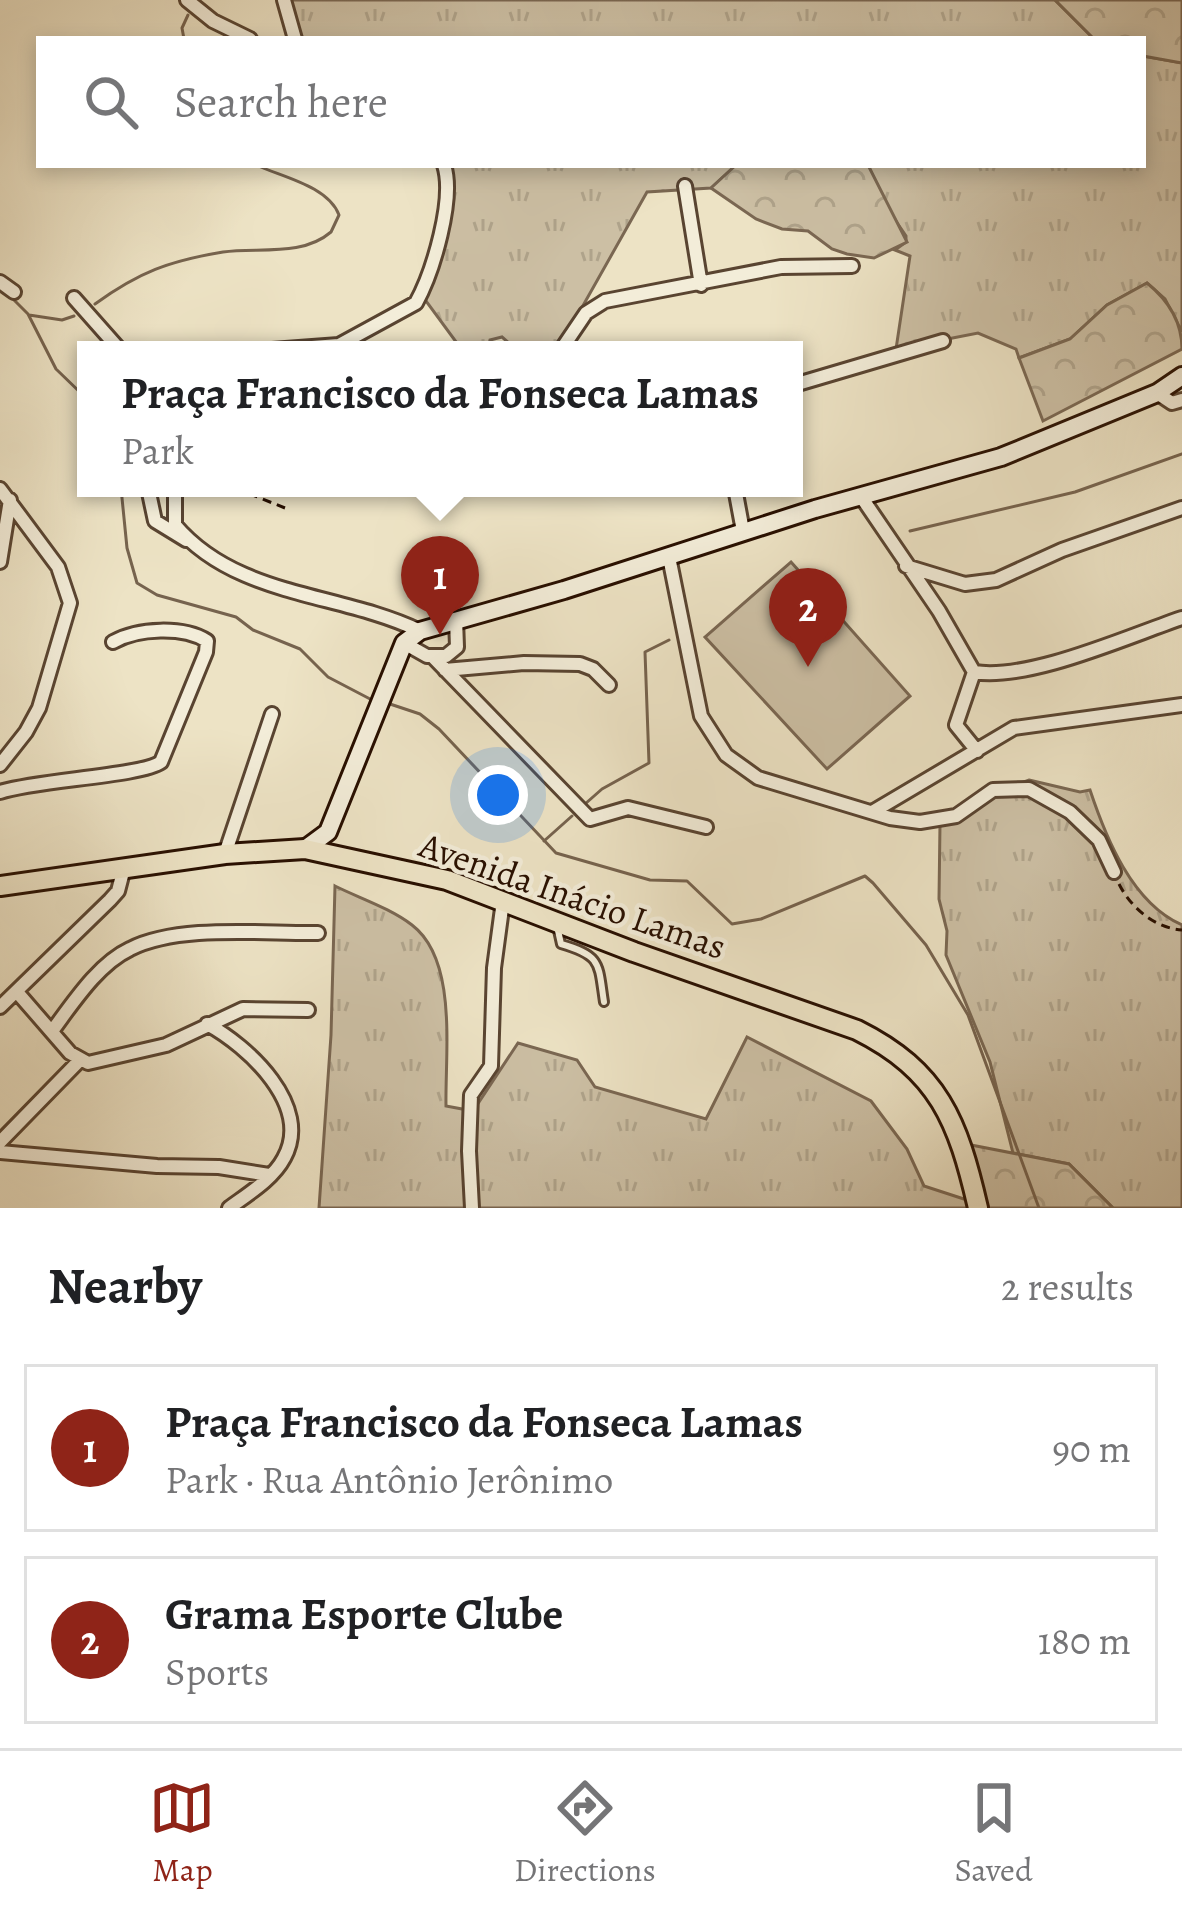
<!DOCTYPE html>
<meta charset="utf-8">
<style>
body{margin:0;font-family:Alegreya,serif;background:#f2f2f2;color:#202124}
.you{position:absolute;left:498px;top:795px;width:42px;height:42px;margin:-30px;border:9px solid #fff;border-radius:50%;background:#1a73e8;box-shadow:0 0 0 18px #1a73e833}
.badge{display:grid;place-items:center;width:78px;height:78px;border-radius:50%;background:#8f2418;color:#fff;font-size:39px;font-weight:700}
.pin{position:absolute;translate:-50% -99px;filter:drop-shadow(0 3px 6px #0008)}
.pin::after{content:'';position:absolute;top:63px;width:42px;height:36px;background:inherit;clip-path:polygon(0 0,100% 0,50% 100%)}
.popup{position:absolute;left:77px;top:341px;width:726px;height:156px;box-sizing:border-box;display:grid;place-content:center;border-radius:0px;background:#fff;filter:drop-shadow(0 3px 9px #0005);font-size:39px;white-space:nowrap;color:#757577}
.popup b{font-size:45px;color:#202124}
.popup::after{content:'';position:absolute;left:50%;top:100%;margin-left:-24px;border:24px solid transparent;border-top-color:#fff}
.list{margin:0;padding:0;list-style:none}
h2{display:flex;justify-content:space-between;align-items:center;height:156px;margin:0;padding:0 48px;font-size:51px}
h2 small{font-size:39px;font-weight:400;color:#757577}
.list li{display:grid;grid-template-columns:78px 1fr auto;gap:36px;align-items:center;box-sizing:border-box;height:168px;margin:0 24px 24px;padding:0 24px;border:3px solid #e0e0e0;border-radius:0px}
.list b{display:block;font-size:45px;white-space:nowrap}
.list p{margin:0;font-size:39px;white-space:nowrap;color:#757577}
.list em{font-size:39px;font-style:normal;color:#757577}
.icon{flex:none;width:66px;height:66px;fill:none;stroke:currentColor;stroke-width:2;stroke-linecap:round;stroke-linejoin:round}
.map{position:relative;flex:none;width:1182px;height:1208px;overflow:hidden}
.search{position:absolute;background:#fff;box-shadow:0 6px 18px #0003;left:36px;right:36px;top:36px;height:132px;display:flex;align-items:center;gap:30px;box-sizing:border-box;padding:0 42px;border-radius:0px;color:#757577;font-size:45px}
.sheet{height:540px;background:#fff}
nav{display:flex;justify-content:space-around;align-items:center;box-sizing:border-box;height:168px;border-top:3px solid #e0e0e0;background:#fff;font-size:33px;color:#757577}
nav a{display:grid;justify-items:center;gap:6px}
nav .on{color:#8f2418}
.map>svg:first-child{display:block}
.grass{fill:url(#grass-tufts);stroke:#7a6752;stroke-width:3}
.forest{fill:url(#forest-crowns);stroke:#7a6752;stroke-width:3}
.green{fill:#ccbfa4;stroke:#7a6752;stroke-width:3}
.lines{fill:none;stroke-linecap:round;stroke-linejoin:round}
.stream{stroke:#76634e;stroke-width:3}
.lane-casing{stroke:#594431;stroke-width:12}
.street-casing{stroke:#594431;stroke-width:18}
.secondary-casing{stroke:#280f00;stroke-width:22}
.primary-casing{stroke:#280f00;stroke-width:24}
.path{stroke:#280f00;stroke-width:3;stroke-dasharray:9 6;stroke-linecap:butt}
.lane{stroke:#f3edd9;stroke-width:6}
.street{stroke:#f3edd9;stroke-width:12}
.secondary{stroke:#f3edd9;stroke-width:16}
.primary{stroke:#ede3c5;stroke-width:18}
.labels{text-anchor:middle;stroke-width:9;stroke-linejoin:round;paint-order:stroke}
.street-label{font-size:36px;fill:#280f00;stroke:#f3edd9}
</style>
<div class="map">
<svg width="1182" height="1208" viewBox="0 0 1182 1208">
<defs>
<pattern id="grass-tufts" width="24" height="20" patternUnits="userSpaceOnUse" patternTransform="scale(3)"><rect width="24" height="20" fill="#ccbfa4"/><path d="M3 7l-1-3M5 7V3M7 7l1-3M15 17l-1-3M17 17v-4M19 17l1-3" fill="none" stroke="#afa38b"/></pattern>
<pattern id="forest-crowns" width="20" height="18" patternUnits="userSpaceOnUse" patternTransform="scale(3)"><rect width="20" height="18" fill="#ccbfa4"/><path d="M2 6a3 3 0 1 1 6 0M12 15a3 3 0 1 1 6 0" fill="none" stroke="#afa38b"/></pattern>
</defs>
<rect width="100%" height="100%" fill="#ede3c5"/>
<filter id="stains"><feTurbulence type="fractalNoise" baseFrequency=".00167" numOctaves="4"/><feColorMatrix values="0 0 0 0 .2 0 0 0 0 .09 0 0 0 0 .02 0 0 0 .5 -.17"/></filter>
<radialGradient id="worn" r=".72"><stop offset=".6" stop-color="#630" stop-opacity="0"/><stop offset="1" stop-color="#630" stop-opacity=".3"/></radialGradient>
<path class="grass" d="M 282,0 L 1055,0 L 1094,39 L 287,39 Z
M 1143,56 L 1182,63 L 1182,332 L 1165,299 L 1147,283 L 1107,305 L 1070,339 L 1019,358 L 1016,349 L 978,333 L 896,349 L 910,256 L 895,250 L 906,242 L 906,236 L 887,208 L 868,165 L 1143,165 Z
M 450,165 L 736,165 L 711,188 L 647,192 L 558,350 L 517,350 L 502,337 L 490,340 L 488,350 L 462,350 L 423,297 L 442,221 Z
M 1029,780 L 1080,792 L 1090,790 C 1106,838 1132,903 1182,925 L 1182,1208 L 1113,1208 L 1069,1164 L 1013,1153 L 990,1062 L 946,955 L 947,931 L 939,899 L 940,824 L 995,793 Z
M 335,886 C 359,898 390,908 412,925 C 458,960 445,1052 446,1106 L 473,1111 L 518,1043 L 577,1060 L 595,1087 L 706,1119 L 747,1037 L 871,1101 L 907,1149 L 924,1186 L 967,1200 L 969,1208 L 319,1208 L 331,1035 Z"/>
<path class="forest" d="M 1055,0 L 1182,0 L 1182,63 L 1143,56 L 1143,39 L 1094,39 Z
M 736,165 L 868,165 L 907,242 L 874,258 L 847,254 L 832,249 L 808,231 L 782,229 L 756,219 L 711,188 Z
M 1147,283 C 1168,300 1182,321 1182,349 L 1043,421 L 1019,358 L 1070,339 L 1107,305 Z
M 966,1144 L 1069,1164 L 1113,1208 L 987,1208 Z"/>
<path class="green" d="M 791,562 L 910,696 L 827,769 L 705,637 Z"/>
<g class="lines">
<path class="stream" d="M 184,39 L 182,28 L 188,15
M 9,295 L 28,314 L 56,369 L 86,398
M 95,304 C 139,272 169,261 223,252 C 258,247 302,257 331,232 L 339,215 C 328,186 282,177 256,165
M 29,315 L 62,320 L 74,316
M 121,488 L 127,548 L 137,583 L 157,595 L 236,617 L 253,630 L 300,649 L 328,677 L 372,700
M 910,531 L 1075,492 L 1182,454
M 387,703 L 420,714 L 439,729 L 556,853 L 650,880 L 687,881 L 732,924 L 761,919 L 865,876 L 873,883 L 926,945 L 968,1015 L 1039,1208
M 585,804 L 602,789 L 649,763 L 645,652 L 669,640
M 544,841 L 572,816"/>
<g class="lane-casing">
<path id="lane" d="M 557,926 L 561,944 C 602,956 598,963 604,1002"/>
</g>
<g class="street-casing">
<path id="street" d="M 187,0 L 213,21 L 250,39
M 284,0 L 295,39
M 685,186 L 701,285
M 0,282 L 14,292
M 74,298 L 120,350
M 272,350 L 339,345 L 416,303 C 433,272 455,199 444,165
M 561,350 L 586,313 L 605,301 L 781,267 L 852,266
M 794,385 L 943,341
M 1157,393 L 1172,403 L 1182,400
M 148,488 L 155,521 L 186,540
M 175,488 L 175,525 C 237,598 339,592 420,631
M 735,488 L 743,531
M 0,489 L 58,567 L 70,603 L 39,708 L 26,732 L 0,765
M 860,495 L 939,611 L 974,672 L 956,725 L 977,751
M 669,557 L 701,716 L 726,755 L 758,778 L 890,818 L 920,822 L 956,816 L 993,790 L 1029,789 L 1070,812 L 1099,840 L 1114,872
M 0,562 L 10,500
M 906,566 L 965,584 L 996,580 L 1062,550 L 1182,508
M 404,643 L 427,656 L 446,656 L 457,647 L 456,619
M 434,658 L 590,819 L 628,808 L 706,827
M 445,670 L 524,663 L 580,664 L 593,669 L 609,685
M 974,672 C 1029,681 1126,637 1182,618
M 0,792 C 36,780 142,776 161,762 L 206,652 L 207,641 C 183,626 138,628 113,642
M 874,811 L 1014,728 L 1182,705
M 225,854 L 272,714
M 17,992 L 70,1053 L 88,1063 L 166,1045 L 243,1009 L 308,1010
M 0,1007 L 110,900 L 118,891 L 124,868
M 207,1024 C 248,1046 313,1106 284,1158 C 273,1179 248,1194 229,1208
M 52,1031 C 73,1003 98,964 130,949 C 179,924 264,934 318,933
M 0,1142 L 79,1061
M 0,1152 L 157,1166 L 219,1167 L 269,1175
M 472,1208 L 469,1151 L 471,1095 L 491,1066 L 494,968 L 503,901"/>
</g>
<g class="secondary-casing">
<path id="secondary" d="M 305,849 L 328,832 L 404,643 L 420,631 L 564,590 L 815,509 L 1001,457 L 1157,393 L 1182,376"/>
</g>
<g class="primary-casing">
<path id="primary" d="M 0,886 L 225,854 L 305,849 L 447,880 L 634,952 L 857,1030 C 939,1071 958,1121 978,1208"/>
</g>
<path class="path" d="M 235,488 L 285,508
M 1119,884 C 1131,908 1155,928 1182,930"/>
<use href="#lane" class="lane"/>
<use href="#street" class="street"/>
<use href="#secondary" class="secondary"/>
<use href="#primary" class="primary"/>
</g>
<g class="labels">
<g class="street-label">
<text transform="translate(573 895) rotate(19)" y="13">Avenida Inácio Lamas</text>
</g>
</g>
<rect width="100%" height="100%" filter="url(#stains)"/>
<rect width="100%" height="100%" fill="url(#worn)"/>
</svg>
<div class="you"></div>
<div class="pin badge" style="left:440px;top:635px">1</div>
<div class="popup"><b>Praça Francisco da Fonseca Lamas</b>Park</div>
<div class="pin badge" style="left:808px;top:667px">2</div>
<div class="search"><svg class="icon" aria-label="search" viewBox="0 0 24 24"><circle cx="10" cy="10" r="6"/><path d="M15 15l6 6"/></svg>Search here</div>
</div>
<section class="sheet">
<h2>Nearby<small>2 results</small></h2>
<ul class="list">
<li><span class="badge">1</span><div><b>Praça Francisco da Fonseca Lamas</b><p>Park · Rua Antônio Jerônimo</p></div><em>90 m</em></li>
<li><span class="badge">2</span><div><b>Grama Esporte Clube</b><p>Sports</p></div><em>180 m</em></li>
</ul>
</section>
<nav>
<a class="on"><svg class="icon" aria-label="map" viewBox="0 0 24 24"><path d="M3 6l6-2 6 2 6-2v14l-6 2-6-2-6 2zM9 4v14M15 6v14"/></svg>Map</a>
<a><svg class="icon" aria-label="directions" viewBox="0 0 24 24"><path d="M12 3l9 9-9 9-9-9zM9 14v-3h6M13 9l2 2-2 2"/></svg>Directions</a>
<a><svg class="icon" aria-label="saved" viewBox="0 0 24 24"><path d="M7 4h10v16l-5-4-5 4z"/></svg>Saved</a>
</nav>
